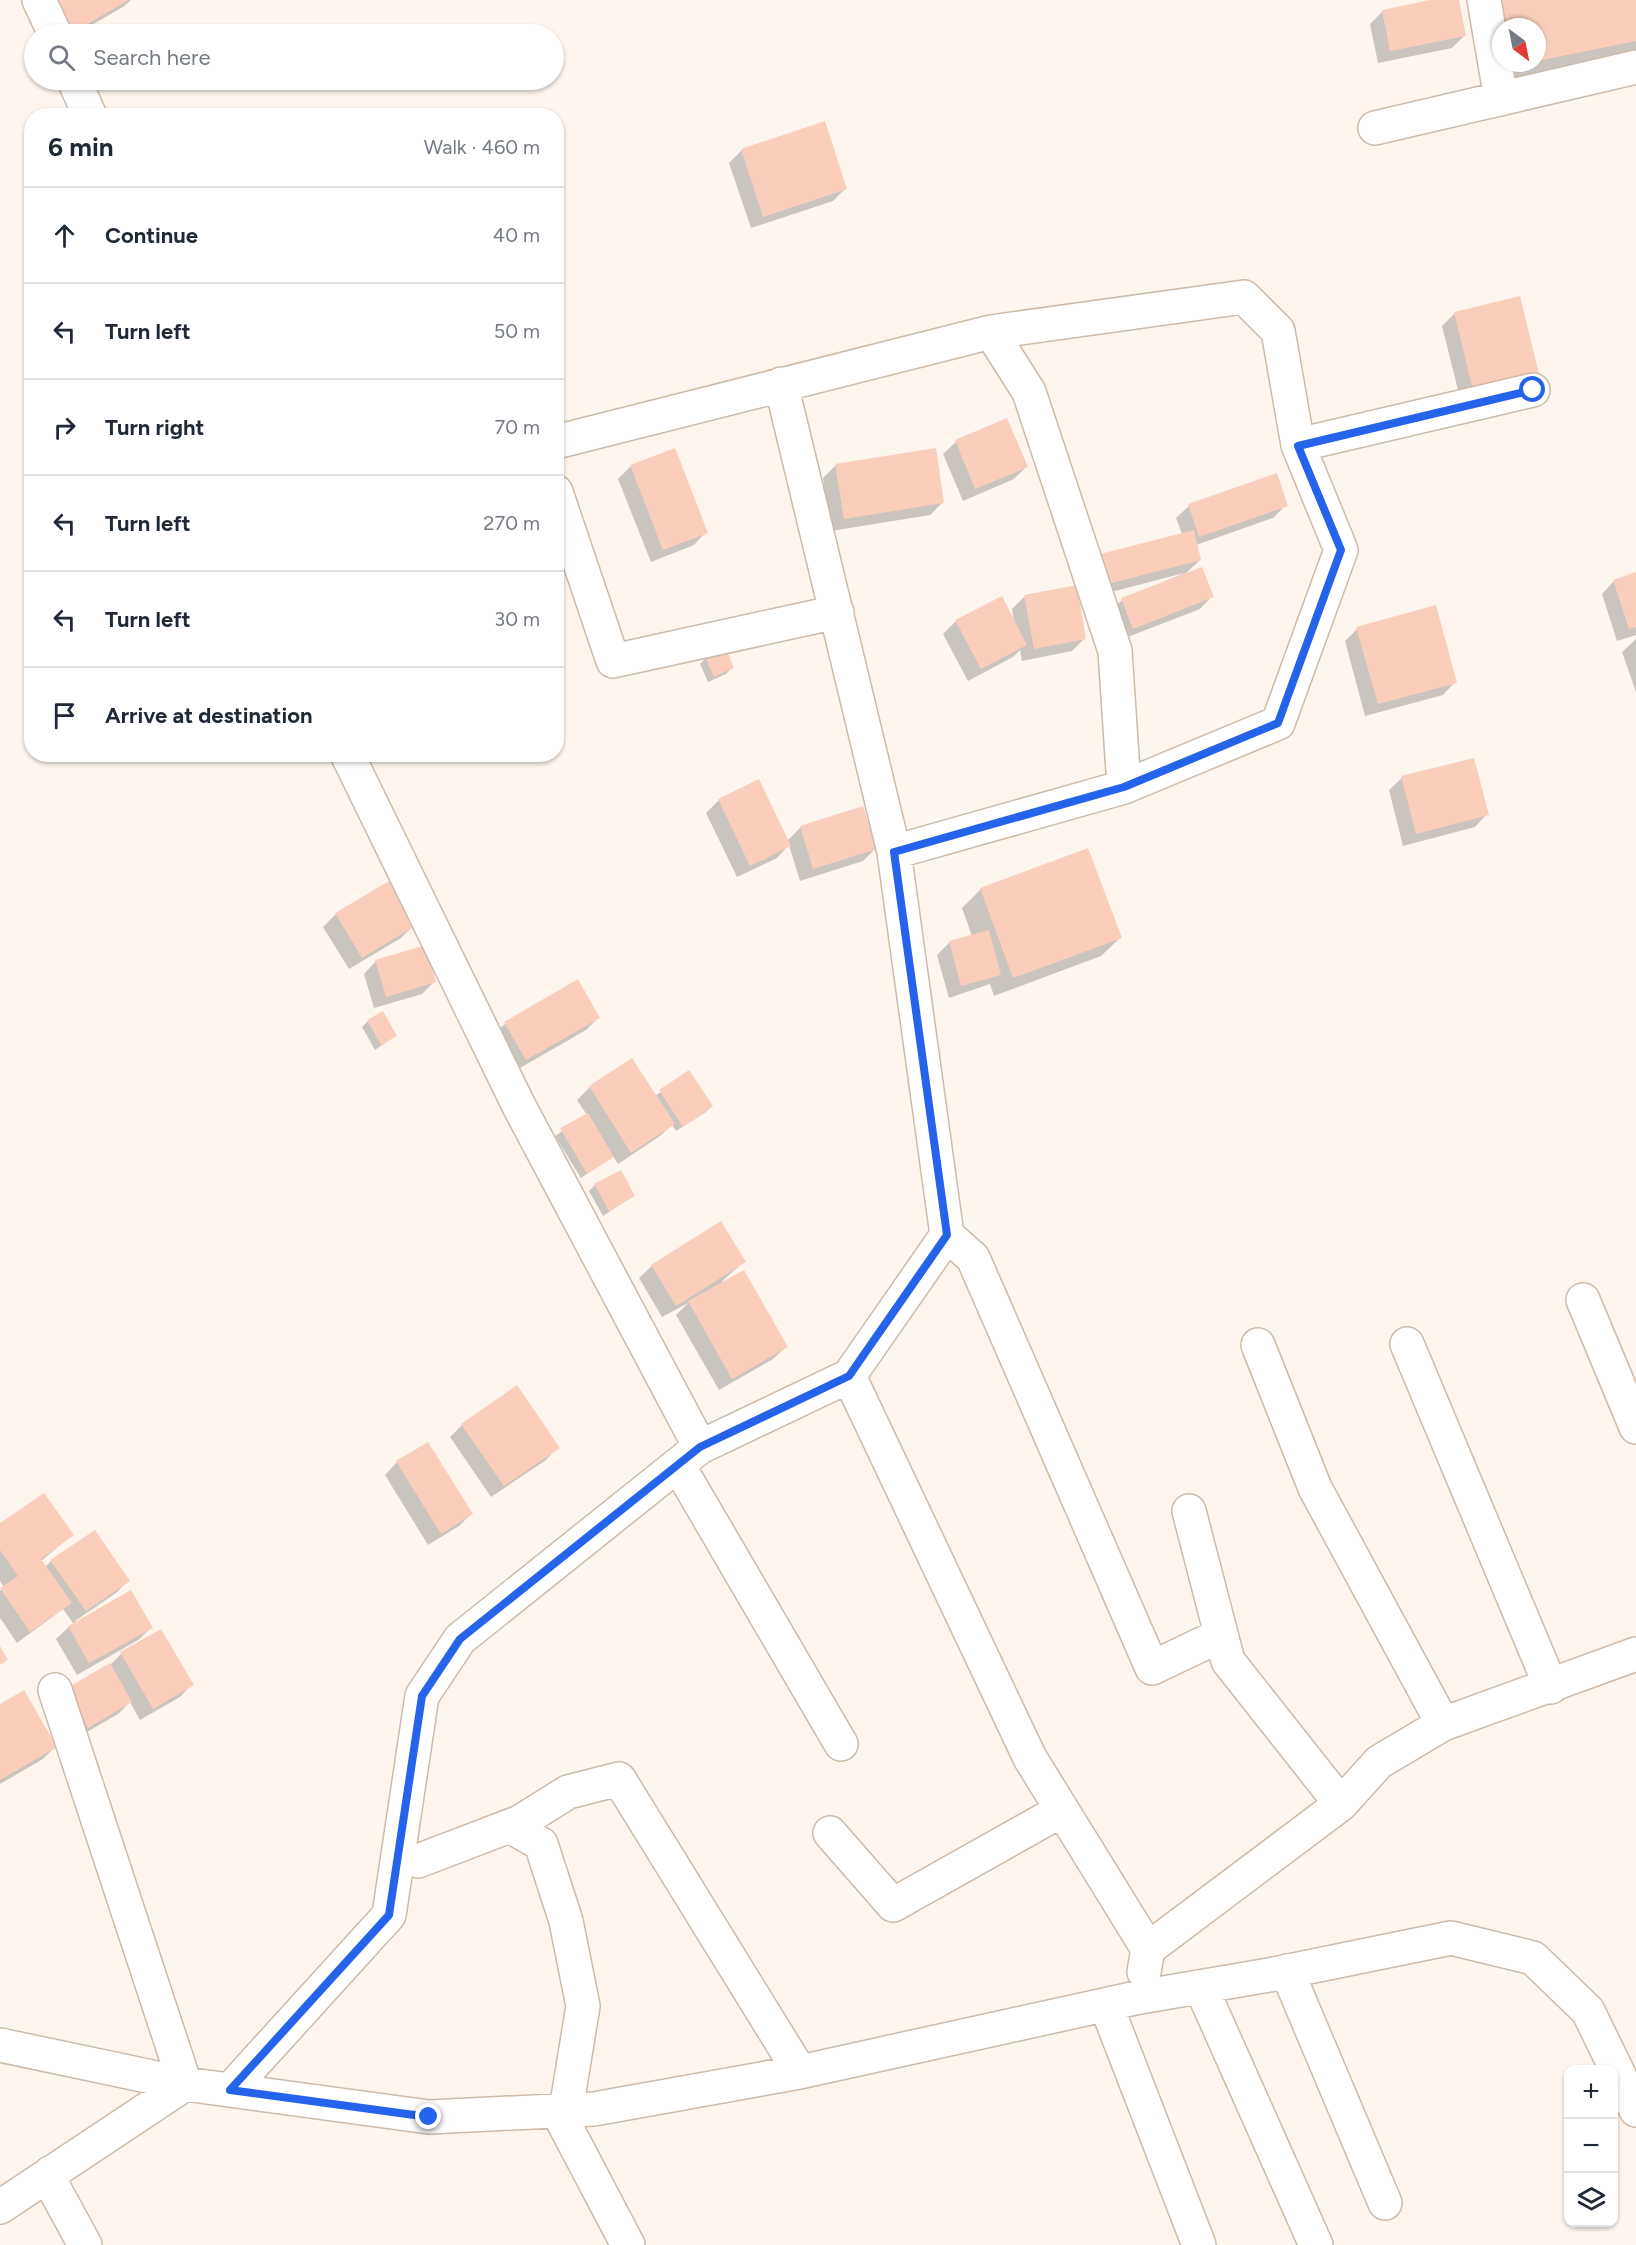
<!DOCTYPE html>
<meta charset="utf-8">
<style>
body{margin:0;font-family:Figtree,sans-serif;background:#f6f6f7;color:#1f2937}
.controls{position:absolute;right:18px;bottom:18px;display:grid;overflow:hidden;border-radius:12px;box-shadow:0 2px 4px #0004}
.controls button{width:54px;height:54px;display:grid;place-items:center;padding:0;border:0;border-bottom:2px solid #e0e1e3;background:#fff;color:#1f2937;font:30px sans-serif}
.compass{position:absolute;left:1492px;top:18px;width:54px;height:54px;border-radius:50%;background:#fff;box-shadow:0 2px 4px #0004;rotate:148deg}
.stop{position:absolute;width:18px;height:18px;margin:-14px;border:4px solid #2563eb;border-radius:50%;background:#fff}
.stop.end{background:#2563eb;border-color:#fff;box-shadow:0 2px 6px #0008}
.list{margin:0;padding:0;list-style:none}
h2{display:flex;justify-content:space-between;align-items:center;height:78px;margin:0;padding:0 24px;font-size:26px}
h2 small{font-size:20px;font-weight:400;color:#747a83}
.list li{display:grid;grid-template-columns:39px 1fr auto;gap:18px;align-items:center;box-sizing:border-box;height:96px;padding:0 24px;border-top:2px solid #e0e1e3}
.list b{display:block;font-size:22px;white-space:nowrap}
.list em{font-size:20px;font-style:normal;color:#747a83}
.icon{flex:none;width:33px;height:33px;fill:none;stroke:currentColor;stroke-width:2;stroke-linecap:round;stroke-linejoin:round}
.map{position:relative;flex:none;width:1636px;height:2245px;overflow:hidden}
.search{position:absolute;background:#fff;box-shadow:0 2px 4px #0004;left:24px;top:24px;width:540px;height:66px;display:flex;align-items:center;gap:15px;box-sizing:border-box;padding:0 21px;border-radius:33px;color:#747a83;font-size:22px}
.panel{position:absolute;background:#fff;box-shadow:0 2px 4px #0004;left:24px;top:108px;width:540px;height:654px;border-radius:24px}
.map>svg:first-child{display:block}
.shadow{fill:#0003;fill-rule:evenodd}
.building{fill:#fbcebc}
.lines{fill:none;stroke-linecap:round;stroke-linejoin:round}
.minor-casing{stroke:#cdbaa9;stroke-width:36}
.minor{stroke:#fff;stroke-width:33}
.route{stroke:#2563eb;stroke-width:8}
</style>
<div class="map">
<svg width="1636" height="2245" viewBox="0 0 1636 2245">
<rect width="100%" height="100%" fill="#fdf5ee"/>
<path class="shadow" d="M 30,0 L 131,0 L 123,7 L 76,34 L 50,34 Z
M 1438,0 L 1457,0 L 1464,36 L 1452,48 L 1378,63 L 1370,24 L 1383,11 Z
M 1481,0 L 1636,0 L 1636,60 L 1483,91 L 1468,13 ZM 1501,27 L 1537,27 L 1537,63 L 1501,63 Z
M 742,150 L 846,188 L 833,201 L 751,228 L 729,163 Z
M 1455,313 L 1525,386 L 1461,402 L 1442,326 Z
M 956,442 L 1026,467 L 1014,479 L 963,501 L 943,454 Z
M 836,465 L 943,502 L 930,515 L 831,531 L 823,478 Z
M 631,466 L 706,532 L 694,545 L 651,562 L 618,479 Z
M 1286,505 L 1273,518 L 1196,545 L 1200,560 L 1184,575 L 1212,596 L 1200,609 L 1120,640 L 1110,612 L 1122,600 L 1184,573 L 1096,596 L 1088,568 L 1182,534 L 1176,518 L 1189,506 Z
M 1636,574 L 1636,635 L 1617,641 L 1602,594 L 1614,581 Z
M 1024,597 L 1085,638 L 1072,651 L 1022,661 L 1020,650 L 1013,657 L 968,681 L 943,634 L 956,621 L 1014,621 L 1012,609 Z
M 1357,629 L 1455,682 L 1443,695 L 1365,716 L 1345,641 Z
M 1636,639 L 1636,692 L 1622,652 Z
M 706,658 L 732,668 L 726,674 L 708,682 L 700,664 Z
M 1402,778 L 1487,814 L 1475,827 L 1403,846 L 1389,790 Z
M 719,800 L 787,841 L 800,828 L 862,807 L 876,848 L 863,861 L 800,881 L 789,845 L 777,858 L 737,877 L 706,813 Z
M 981,889 L 1120,938 L 1101,956 L 994,996 L 990,984 L 949,998 L 937,955 L 950,942 L 972,936 L 962,908 Z
M 336,914 L 413,926 L 401,938 L 349,969 L 323,927 Z
M 376,961 L 434,982 L 422,994 L 374,1008 L 364,974 Z
M 578,981 L 599,1017 L 586,1030 L 513,1072 L 492,1036 L 505,1024 Z
M 368,1021 L 395,1036 L 375,1050 L 362,1027 Z
M 689,1072 L 711,1106 L 706,1112 L 676,1131 L 672,1125 L 660,1136 L 618,1164 L 613,1156 L 581,1178 L 555,1136 L 587,1115 L 577,1100 L 590,1087 L 655,1096 Z
M 595,1185 L 633,1196 L 603,1216 L 589,1191 Z
M 744,1262 L 722,1281 L 786,1347 L 773,1359 L 719,1390 L 676,1315 L 688,1303 L 662,1317 L 639,1278 L 652,1266 Z
M 462,1425 L 558,1447 L 546,1460 L 491,1497 L 450,1437 Z
M 397,1462 L 471,1514 L 459,1526 L 428,1545 L 385,1475 Z
M 0,1525 L 72,1535 L 41,1561 L 45,1567 L 51,1561 L 128,1581 L 116,1593 L 75,1621 L 76,1623 L 151,1628 L 138,1640 L 77,1675 L 56,1639 L 73,1623 L 63,1609 L 17,1643 L 0,1618 L 0,1591 L 4,1587 L 0,1581 Z
M 121,1654 L 192,1684 L 180,1697 L 140,1720 L 130,1702 L 118,1714 L 75,1739 L 53,1702 L 110,1665 Z
M 0,1706 L 56,1746 L 43,1759 L 0,1784 Z"/>
<path class="building" d="M 50,0 L 129,0 L 70,34 Z
M 1430,0 L 1459,0 L 1466,36 L 1390,51 L 1382,10 Z
M 1494,0 L 1636,0 L 1636,41 L 1537,61 L 1537,27 L 1500,27 Z
M 825,121 L 847,189 L 763,217 L 741,149 Z
M 1520,296 L 1539,374 L 1473,390 L 1454,312 Z
M 1007,418 L 1028,467 L 975,489 L 955,440 Z
M 675,448 L 708,533 L 663,550 L 630,465 Z
M 936,448 L 944,503 L 844,519 L 835,464 Z
M 1277,473 L 1288,506 L 1199,537 L 1188,504 Z
M 1194,530 L 1201,560 L 1108,584 L 1100,554 Z
M 1202,567 L 1214,597 L 1133,629 L 1121,598 Z
M 1636,572 L 1636,627 L 1629,629 L 1613,580 Z
M 1077,585 L 1086,639 L 1034,649 L 1024,595 Z
M 1002,596 L 1027,645 L 981,669 L 955,620 Z
M 1436,605 L 1457,683 L 1378,704 L 1356,627 Z
M 726,648 L 734,668 L 714,677 L 705,657 Z
M 1474,758 L 1489,815 L 1416,834 L 1401,776 Z
M 759,779 L 791,846 L 750,866 L 718,799 Z
M 863,806 L 877,849 L 813,869 L 800,826 Z
M 1088,848 L 1122,938 L 1013,978 L 980,888 Z
M 389,881 L 415,926 L 362,958 L 335,913 Z
M 989,930 L 1001,975 L 961,986 L 949,941 Z
M 426,945 L 436,982 L 386,997 L 375,960 Z
M 578,979 L 600,1018 L 526,1060 L 504,1022 Z
M 383,1011 L 397,1036 L 381,1045 L 367,1020 Z
M 632,1058 L 675,1124 L 631,1153 L 589,1086 Z
M 689,1070 L 713,1106 L 683,1127 L 659,1090 Z
M 588,1113 L 614,1157 L 587,1174 L 560,1128 Z
M 621,1170 L 635,1196 L 609,1211 L 594,1184 Z
M 721,1221 L 746,1262 L 676,1306 L 651,1265 Z
M 744,1270 L 788,1347 L 732,1379 L 688,1301 Z
M 517,1385 L 560,1448 L 504,1486 L 461,1424 Z
M 428,1442 L 473,1514 L 441,1534 L 396,1461 Z
M 44,1493 L 74,1535 L 41,1559 L 72,1603 L 30,1632 L 0,1588 L 18,1576 L 0,1550 L 0,1523 Z
M 95,1530 L 130,1581 L 86,1611 L 50,1560 Z
M 131,1590 L 153,1628 L 89,1663 L 68,1626 Z
M 161,1629 L 194,1685 L 153,1709 L 120,1652 Z
M 0,1646 L 8,1660 L 0,1665 Z
M 110,1663 L 132,1702 L 88,1728 L 65,1689 Z
M 24,1690 L 57,1747 L 0,1780 L 0,1704 Z"/>
<g class="lines">
<g class="minor-casing">
<path id="minor" d="M 39,0 L 55,34
M 1484,0 L 1501,99
M 74,80 L 90,116
M 1375,128 L 1636,67
M 991,332 L 1029,392 L 1115,651 L 1124,787
M 781,384 L 894,852 L 947,1235 L 973,1258 L 1152,1668 L 1221,1635
M 556,442 L 991,332 L 1244,297 L 1278,331 L 1298,445 L 1341,550 L 1278,723 L 1124,787 L 894,852
M 1298,445 L 1533,390
M 556,492 L 613,661 L 837,612
M 347,754 L 519,1106 L 700,1447
M 1583,1300 L 1636,1427
M 1407,1344 L 1551,1687
M 1258,1345 L 1315,1488 L 1443,1724
M 849,1376 L 947,1235
M 678,1465 L 841,1744
M 1189,1511 L 1228,1661 L 1341,1804
M 510,1826 L 541,1844 L 566,1921 L 583,2006 L 566,2110
M 830,1833 L 893,1905 L 1062,1810
M 398,1854 L 418,1861 L 520,1822 L 568,1792 L 619,1779 L 800,2072
M 1287,1971 L 1385,2203
M 1144,1972 L 1148,1949 L 1341,1804 L 1379,1762 L 1443,1724 L 1636,1654
M 1201,1987 L 1316,2245
M 1106,2005 L 1199,2245
M 0,2045 L 185,2084 L 429,2117 L 594,2109 L 800,2072 L 1140,1997 L 1269,1975 L 1451,1938 L 1533,1958 L 1588,2011 L 1636,2110
M 230,2090 L 389,1915 L 422,1696 L 460,1639 L 700,1447 L 849,1376 L 1030,1758 L 1148,1949
M 557,2110 L 628,2245
M 50,2173 L 48,2177 L 85,2245
M 0,2207 L 185,2084 L 55,1690"/>
</g>
<use href="#minor" class="minor"/>
</g>
<g class="lines">
<path class="route" d="M 429,2117 L 230,2090 L 389,1915 L 422,1696 L 460,1639 L 700,1447 L 849,1376 L 947,1235 L 894,852 L 1124,787 L 1278,723 L 1341,550 L 1298,446 L 1533,390"/>
</g>
</svg>
<div class="controls">
<button>+</button>
<button>−</button>
<button><svg class="icon" aria-label="layers" viewBox="0 0 24 24"><path d="M12 4l9 5-9 5-9-5zM3 14l9 5 9-5"/></svg></button>
</div>
<svg class="compass" viewBox="-18 -18 36 36"><path d="M0-13l5 13h-10z" fill="#e53935"/><path d="M0 13l5-13h-10z" fill="#747a83"/></svg>
<div class="stop" style="left:1533px;top:390px"></div>
<div class="stop end" style="left:429px;top:2117px"></div>
<div class="search"><svg class="icon" aria-label="search" viewBox="0 0 24 24"><circle cx="10" cy="10" r="6"/><path d="M15 15l6 6"/></svg>Search here</div>
<section class="panel">
<h2>6 min<small>Walk · 460 m</small></h2>
<ul class="list">
<li><svg class="icon" aria-label="ahead" viewBox="0 0 24 24"><path d="M12 20V5M6 11l6-6 6 6"/></svg><div><b>Continue</b></div><em>40 m</em></li>
<li><svg class="icon" aria-label="left" viewBox="0 0 24 24"><path d="M17 20v-9H6M10 6l-5 5 5 5"/></svg><div><b>Turn left</b></div><em>50 m</em></li>
<li><svg class="icon" aria-label="right" viewBox="0 0 24 24"><path d="M7 20v-9h11M14 6l5 5-5 5"/></svg><div><b>Turn right</b></div><em>70 m</em></li>
<li><svg class="icon" aria-label="left" viewBox="0 0 24 24"><path d="M17 20v-9H6M10 6l-5 5 5 5"/></svg><div><b>Turn left</b></div><em>270 m</em></li>
<li><svg class="icon" aria-label="left" viewBox="0 0 24 24"><path d="M17 20v-9H6M10 6l-5 5 5 5"/></svg><div><b>Turn left</b></div><em>30 m</em></li>
<li><svg class="icon" aria-label="arrive" viewBox="0 0 24 24"><path d="M6 21V4h12l-3 4 3 4H6"/></svg><div><b>Arrive at destination</b></div></li>
</ul>
</section>
</div>
